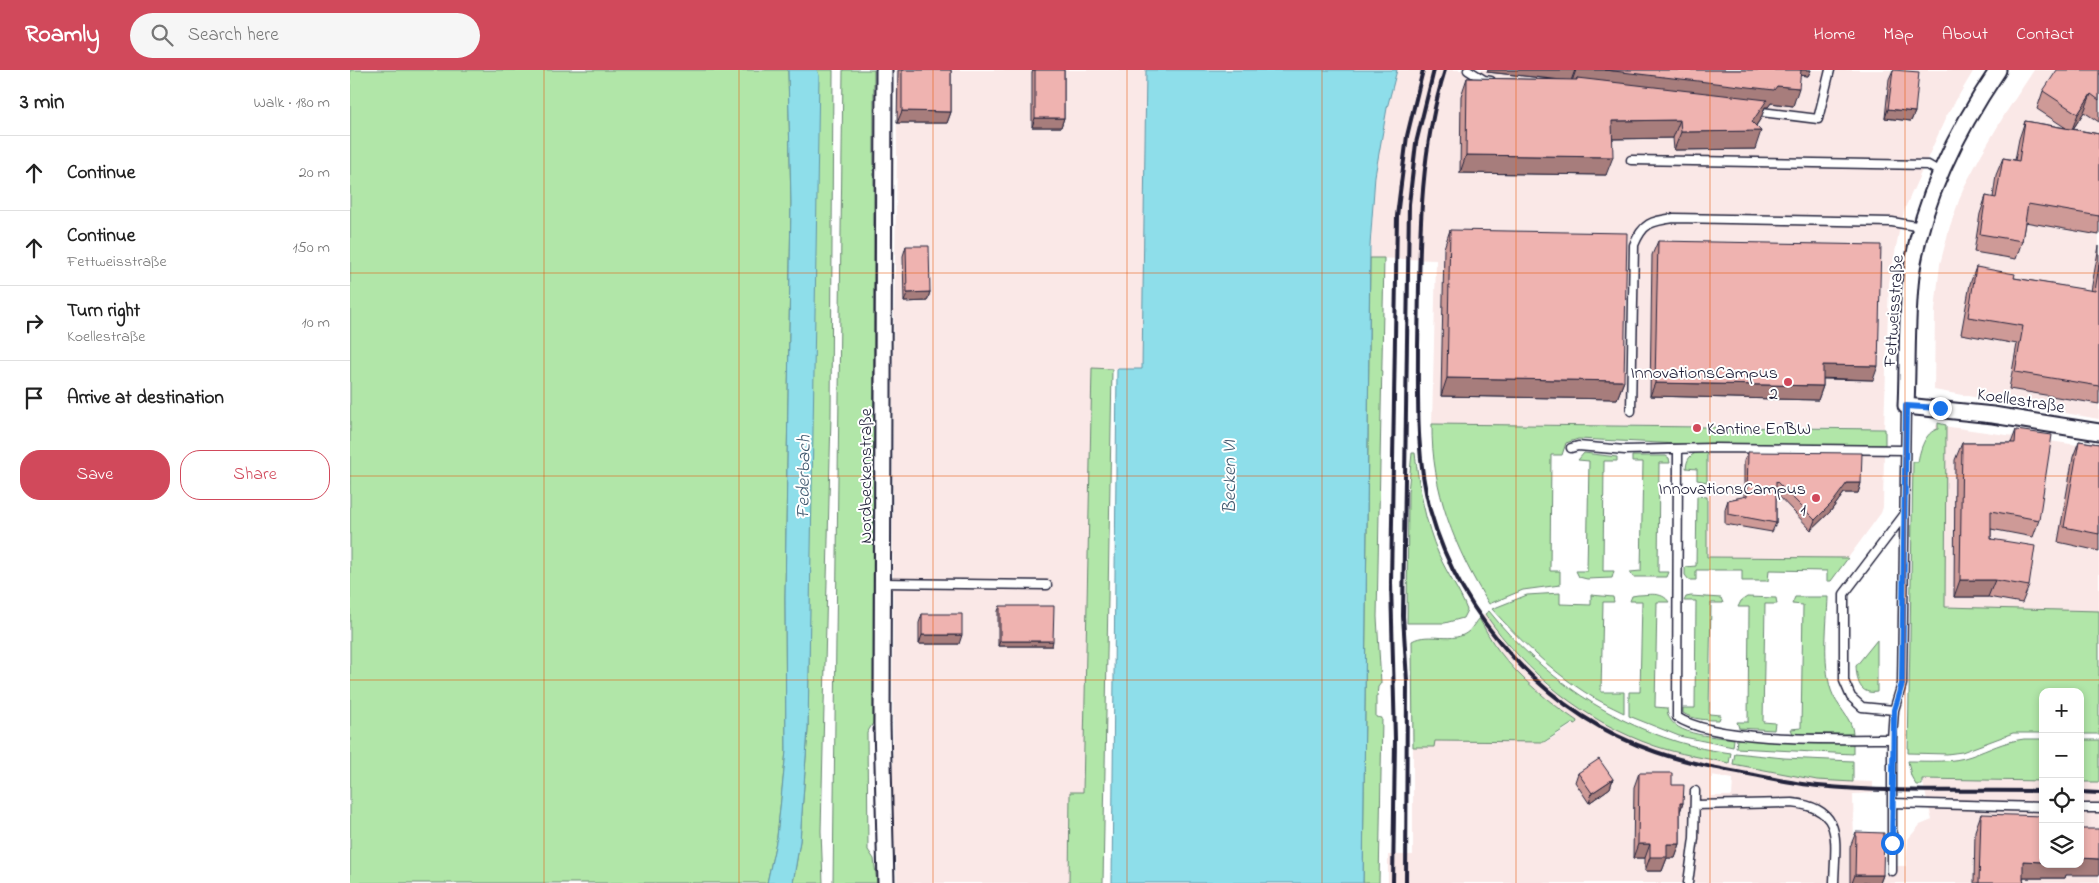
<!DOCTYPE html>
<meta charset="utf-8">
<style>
body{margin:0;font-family:"Indie Flower",sans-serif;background:#f6f6f6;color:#222}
.controls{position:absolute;right:15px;bottom:15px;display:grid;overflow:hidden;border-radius:10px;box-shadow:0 2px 8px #0003}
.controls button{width:45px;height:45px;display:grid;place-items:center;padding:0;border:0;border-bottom:1px solid #e0e0e0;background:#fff;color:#222;font:25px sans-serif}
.stop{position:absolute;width:15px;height:15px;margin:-11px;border:4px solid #1a73e8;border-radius:50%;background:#fff}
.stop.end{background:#1a73e8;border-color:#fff;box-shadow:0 1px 5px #0008}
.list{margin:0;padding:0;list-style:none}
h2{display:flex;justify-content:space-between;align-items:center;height:65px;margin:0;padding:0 20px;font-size:21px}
h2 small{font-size:16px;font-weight:400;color:#767676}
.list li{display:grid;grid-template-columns:32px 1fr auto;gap:15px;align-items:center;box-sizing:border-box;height:75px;padding:0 20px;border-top:1px solid #e0e0e0}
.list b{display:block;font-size:19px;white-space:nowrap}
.list p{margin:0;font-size:16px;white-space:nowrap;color:#767676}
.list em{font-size:16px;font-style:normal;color:#767676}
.actions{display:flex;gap:10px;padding:15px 20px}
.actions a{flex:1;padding:11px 0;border:1px solid #d1495b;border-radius:20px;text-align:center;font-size:18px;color:#d1495b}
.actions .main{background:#d1495b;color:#fff}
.icon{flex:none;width:28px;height:28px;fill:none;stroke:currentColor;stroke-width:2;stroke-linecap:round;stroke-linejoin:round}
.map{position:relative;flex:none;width:1749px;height:813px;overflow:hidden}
header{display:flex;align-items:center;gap:30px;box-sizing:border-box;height:70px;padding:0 25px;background:#d1495b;color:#fff}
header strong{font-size:24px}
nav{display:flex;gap:28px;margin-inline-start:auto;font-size:18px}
.search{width:350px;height:45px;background:#f6f6f6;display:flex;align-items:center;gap:12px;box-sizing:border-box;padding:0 18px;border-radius:28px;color:#767676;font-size:19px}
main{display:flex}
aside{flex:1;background:#fff}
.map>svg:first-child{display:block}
.built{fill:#fae8e7;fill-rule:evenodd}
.green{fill:#b1e6a8;stroke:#6a8472}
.water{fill:#8edeea;stroke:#6393a4}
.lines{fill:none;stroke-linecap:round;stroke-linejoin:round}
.lane-casing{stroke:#22223b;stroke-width:11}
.street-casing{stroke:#22223b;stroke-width:19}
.lane{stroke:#fff;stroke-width:8}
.street{stroke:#fff;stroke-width:15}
.rail{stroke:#22223b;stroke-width:4}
.wall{fill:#ce9a97;stroke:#22223b}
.shaded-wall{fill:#a77d7b;stroke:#22223b}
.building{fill:#efb3b0;stroke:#22223b}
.route{stroke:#1a73e8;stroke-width:6}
.grid{fill:none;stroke:#e8590c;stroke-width:1;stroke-opacity:0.55}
.poi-dot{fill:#d1495b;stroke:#fff;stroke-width:2}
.labels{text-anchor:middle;stroke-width:4;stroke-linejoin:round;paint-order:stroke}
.street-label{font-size:18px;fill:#22223b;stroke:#fff}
.poi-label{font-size:18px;fill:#22223b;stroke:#fff;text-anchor:end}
.water-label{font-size:19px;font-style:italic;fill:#425a70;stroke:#fff}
</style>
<header>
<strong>Roamly</strong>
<div class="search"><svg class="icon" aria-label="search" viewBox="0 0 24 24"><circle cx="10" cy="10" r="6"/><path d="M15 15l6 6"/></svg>Search here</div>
<nav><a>Home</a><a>Map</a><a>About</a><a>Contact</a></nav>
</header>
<main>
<aside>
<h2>3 min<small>Walk · 180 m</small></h2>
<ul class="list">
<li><svg class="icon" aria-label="ahead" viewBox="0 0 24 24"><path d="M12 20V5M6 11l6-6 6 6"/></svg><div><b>Continue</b></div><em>20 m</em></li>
<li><svg class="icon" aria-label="ahead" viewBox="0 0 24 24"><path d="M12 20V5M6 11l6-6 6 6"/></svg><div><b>Continue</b><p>Fettweisstraße</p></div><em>150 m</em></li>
<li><svg class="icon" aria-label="right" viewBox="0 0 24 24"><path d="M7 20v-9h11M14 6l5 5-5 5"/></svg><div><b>Turn right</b><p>Koellestraße</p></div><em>10 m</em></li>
<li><svg class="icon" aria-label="arrive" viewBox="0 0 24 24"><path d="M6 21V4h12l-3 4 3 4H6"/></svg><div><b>Arrive at destination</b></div></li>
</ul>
<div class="actions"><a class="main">Save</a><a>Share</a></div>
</aside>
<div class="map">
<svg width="1749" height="813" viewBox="0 0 1749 813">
<rect width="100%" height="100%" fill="#fff"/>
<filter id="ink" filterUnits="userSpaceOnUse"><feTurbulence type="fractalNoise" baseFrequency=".02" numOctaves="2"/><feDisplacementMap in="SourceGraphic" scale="10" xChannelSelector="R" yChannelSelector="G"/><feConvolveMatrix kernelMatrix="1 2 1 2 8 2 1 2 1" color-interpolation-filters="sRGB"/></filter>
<g filter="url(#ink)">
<path class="built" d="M 546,0 L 796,0 L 792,299 L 742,299 L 733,722 L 720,722 L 719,813 L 547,813 L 543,744 L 543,296 L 547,87 Z
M 1047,0 L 1624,0 L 1596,47 L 1555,138 L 1549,162 L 1539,213 L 1534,358 L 1082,354 L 1086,190 L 1020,188 L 1025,106 L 1037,38 Z
M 1684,0 L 1749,0 L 1749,349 L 1584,320 L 1585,240 L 1590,194 L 1600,156 L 1613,119 L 1631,85 L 1655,44 Z
M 1586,355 L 1749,378 L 1749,546 L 1584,544 Z
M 1357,382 L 1534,384 L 1533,437 L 1531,443 L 1498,488 L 1356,487 Z
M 1135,544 L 1149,564 L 1176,595 L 1201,618 L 1271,661 L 1304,676 L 1338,685 L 1440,705 L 1467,710 L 1523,712 L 1523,723 L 1503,724 L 1504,777 L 1523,803 L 1541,804 L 1542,796 L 1556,796 L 1558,769 L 1570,755 L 1582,750 L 1572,709 L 1693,711 L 1693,794 L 1730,794 L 1730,712 L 1749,712 L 1749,813 L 1038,813 L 1038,785 L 1063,785 L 1063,677 L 1084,677 L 1084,671 L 1196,672 L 1227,652 L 1179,615 L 1149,581 L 1129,548 ZM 1362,705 L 1383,709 L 1382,726 L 1362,726 Z"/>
<path class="green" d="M 0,0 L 438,0 L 441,133 L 435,528 L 436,681 L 427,767 L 417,813 L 0,813 Z
M 467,0 L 483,0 L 481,345 L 471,761 L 473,813 L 443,813 L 450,771 L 458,659 Z
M 493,0 L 524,0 L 523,653 L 517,663 L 518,780 L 524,789 L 527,813 L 483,813 Z
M 1020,188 L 1034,188 L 1027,547 L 1031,613 L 1028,617 L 1027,626 L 1026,626 L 1026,647 L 1032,648 L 1029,813 L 1013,813 Z
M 742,298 L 762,299 L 753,813 L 719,813 L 720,722 L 733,722 Z
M 1588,353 L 1596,355 L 1595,537 L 1749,541 L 1749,664 L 1730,664 L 1730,622 L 1693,622 L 1693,663 L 1663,663 L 1612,682 L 1597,684 L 1558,683 L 1563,392 L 1568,392 C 1570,380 1575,362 1588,359 Z
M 1082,354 L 1535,359 L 1535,375 L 1330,374 L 1228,369 L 1216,373 L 1212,385 L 1201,385 L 1200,501 L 1210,501 L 1210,515 L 1173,520 L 1139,534 C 1105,479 1081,420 1082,354 Z
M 1348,382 L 1357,382 L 1357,412 L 1347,410 L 1347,399 L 1336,398 C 1337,389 1340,385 1348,382 Z
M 1062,383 L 1065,383 C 1069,417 1075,453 1089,485 C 1097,504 1110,521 1117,540 L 1113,548 L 1095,553 L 1057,553 L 1058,422 Z
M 1234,383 L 1267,387 L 1267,391 L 1254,391 L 1253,501 L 1264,501 L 1262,508 L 1237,509 L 1229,507 L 1226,501 L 1237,501 L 1239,391 L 1228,390 Z
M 1282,386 L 1316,386 L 1319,388 L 1320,393 L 1309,393 L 1308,502 L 1319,502 L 1317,507 L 1283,507 L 1280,502 L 1291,501 L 1293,392 L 1282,392 Z
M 1347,426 L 1357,427 L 1357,487 L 1498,488 L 1481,511 L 1477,511 L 1477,501 L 1419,500 L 1418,511 L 1392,511 L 1392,500 L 1346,500 L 1346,510 L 1339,510 L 1335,505 L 1335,497 L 1346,496 Z
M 1210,523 L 1210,534 L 1241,535 L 1241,525 L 1263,527 L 1264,532 L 1253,532 L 1251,622 L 1274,622 L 1274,643 C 1260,636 1246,630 1233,621 C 1199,599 1169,569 1142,539 L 1177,525 Z
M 1288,525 C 1298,525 1312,521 1319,532 L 1307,532 L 1305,637 L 1317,638 C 1317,666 1363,666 1384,669 L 1383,677 L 1329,666 L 1279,646 L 1279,622 L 1290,622 L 1292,531 L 1280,531 L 1282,526 Z
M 1341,526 L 1371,528 L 1373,533 L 1361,533 L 1359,644 L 1371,645 L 1369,650 C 1356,650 1344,650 1333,643 L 1333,638 L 1345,638 L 1346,531 L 1334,531 L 1336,527 Z
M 1397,527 L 1426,528 L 1427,534 L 1415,534 L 1413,652 L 1425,653 L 1424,660 L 1389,658 L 1387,652 L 1398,652 L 1399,537 L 1388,537 L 1391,531 Z
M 1445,527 L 1478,527 C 1477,557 1472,591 1481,620 C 1486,636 1503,649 1503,664 L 1443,664 L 1441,659 L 1451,658 L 1453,535 L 1442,534 Z
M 1139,541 C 1190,605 1263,656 1343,676 C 1356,680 1369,681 1381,683 L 1379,693 C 1354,688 1329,684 1305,676 C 1235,652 1176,603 1135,544 Z
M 1129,548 C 1135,559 1141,571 1149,581 C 1171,610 1198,631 1227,651 L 1226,654 L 1223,653 L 1194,672 L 1085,671 L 1084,677 L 1063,677 L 1062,571 C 1079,561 1104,575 1119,561 C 1123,557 1125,552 1129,548 Z
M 1527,570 L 1527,622 C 1509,625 1507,610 1506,596 Z
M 1387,669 L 1503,673 L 1503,684 L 1386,678 Z
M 1674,669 L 1693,669 L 1693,711 L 1572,709 L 1572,715 L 1566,715 L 1561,706 L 1558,691 C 1579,691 1602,693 1621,686 C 1641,679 1652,672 1674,669 Z
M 1730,670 L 1749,670 L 1749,712 L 1730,712 Z
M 1385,683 L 1434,688 L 1503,691 L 1503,712 L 1467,710 L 1383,694 Z"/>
<path class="water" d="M 438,0 L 467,0 L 469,5 L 458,659 L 450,771 L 443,813 L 417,813 L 427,767 L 436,681 L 435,528 L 441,133 Z
M 796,0 L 1047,0 L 1037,38 L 1025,106 L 1020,176 L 1013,813 L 762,813 L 767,299 L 792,299 Z"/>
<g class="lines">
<g class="lane-casing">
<path id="lane" d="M 1118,0 L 1134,10 L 1141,11
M 1403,41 L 1468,49 L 1480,0
M 1281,90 L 1578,95 L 1590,102
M 1281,341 L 1284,175 C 1293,153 1301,151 1324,148 L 1542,152 L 1572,157
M 1221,378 L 1228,376 L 1275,380 L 1362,378 L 1555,380
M 1328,379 L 1327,647 C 1365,673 1493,669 1542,669
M 533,513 L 697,515
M 1544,640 L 1512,637 L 1501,627 L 1494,611 L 1494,524 L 1554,445
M 1542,733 L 1693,737
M 1345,735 L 1442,733 C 1495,738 1485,771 1484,813
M 1730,738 L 1749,738
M 1542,801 L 1542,669 L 1544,640 L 1552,614 L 1556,336
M 1338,813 L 1344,768 L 1345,721"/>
</g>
<g class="street-casing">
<path id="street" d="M 534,0 L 532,654 L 536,813
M 1648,0 C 1606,62 1571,131 1561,206 C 1556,249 1558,293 1556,336 L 1643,345 L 1749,362"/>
</g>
<use href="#lane" class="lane"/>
<use href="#street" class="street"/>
<path class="rail" d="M 1095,0 C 1067,89 1070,183 1068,276 C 1068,331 1066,387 1080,440 C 1111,550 1198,645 1306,682 C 1338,693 1371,699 1404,705 C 1425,709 1446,714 1468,716 C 1542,723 1618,720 1693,721
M 1730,722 L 1749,723
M 1043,813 L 1045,669 L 1041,513 L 1047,146 L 1057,66 L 1073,0
M 1056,813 L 1057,611 L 1053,546 L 1059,134 L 1066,73 L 1084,0"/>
</g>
<path class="wall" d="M 548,0 L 601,0 L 601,42 L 597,53 L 547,53 Z
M 683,0 L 714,0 L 714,48 L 711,57 L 682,57 L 682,3 Z
M 1138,0 L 1461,0 L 1458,6 L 1450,5 L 1443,36 L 1421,33 L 1418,37 L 1415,37 L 1411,48 L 1406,56 L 1405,79 L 1324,80 L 1323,68 L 1262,69 L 1256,105 L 1110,103 L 1111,26 L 1117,8 L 1211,10 L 1137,2 Z
M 1543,0 L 1565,42 L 1561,51 L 1535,48 L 1539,9 Z
M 1749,0 L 1749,52 L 1734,42 L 1723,59 L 1749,64 L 1749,165 L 1675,152 L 1672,171 L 1666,189 L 1624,182 L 1630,144 L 1636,126 L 1643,128 L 1646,105 L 1653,88 L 1665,90 L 1669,69 L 1675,51 L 1716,58 L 1687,39 L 1693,21 Z
M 1100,160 L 1274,311 L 1267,329 L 1091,326 L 1094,178 Z
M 1308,171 L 1523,310 L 1473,309 L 1473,316 L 1468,330 L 1300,326 L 1302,185 Z
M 556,176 L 580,222 L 577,231 L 554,232 L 553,186 Z
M 1749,176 L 1749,334 L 1659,319 L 1667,274 L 1611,264 L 1620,214 L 1626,197 L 1664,208 L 1741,221 Z
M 1666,360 L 1689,450 L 1683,467 L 1641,459 L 1641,469 L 1679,516 L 1672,533 L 1638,527 L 1604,527 L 1605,390 L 1612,373 L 1661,373 Z
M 1729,371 L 1749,374 L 1749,481 L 1708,472 L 1723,387 Z
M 1398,382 L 1511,413 L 1508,423 L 1494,423 L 1480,442 L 1461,460 L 1426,423 L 1426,453 L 1422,462 L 1375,454 L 1375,439 L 1378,430 L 1394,427 L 1394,391 Z
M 650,536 L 702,576 L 648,576 L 648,541 Z
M 572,544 L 609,574 L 569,574 L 569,553 Z
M 1228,703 L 1263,709 L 1260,718 L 1239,733 L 1225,712 Z
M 1289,703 L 1322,715 L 1333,733 L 1330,742 L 1330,774 L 1325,788 L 1317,788 L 1312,801 L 1295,801 L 1295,788 L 1283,788 L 1284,717 Z
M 1631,744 L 1693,794 L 1716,805 L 1715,808 L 1673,808 L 1674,813 L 1624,813 L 1625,761 Z
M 1506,762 L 1533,805 L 1530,813 L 1500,813 L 1500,777 Z"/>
<path class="shaded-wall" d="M 1138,0 L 1225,0 L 1221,11 L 1137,2 Z
M 1226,0 L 1255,0 L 1449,18 L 1443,36 L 1421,33 L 1418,37 L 1415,37 L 1411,48 L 1402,61 L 1411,61 L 1405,79 L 1324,80 L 1331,62 L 1399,61 L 1227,8 L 1224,15 L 1221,14 Z
M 1448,0 L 1461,0 L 1458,6 L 1446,5 Z
M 1741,24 L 1734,42 L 1721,62 L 1728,44 Z
M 1538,39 L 1565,42 L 1561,51 L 1535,48 Z
M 552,41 L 601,42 L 597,53 L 547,53 Z
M 685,48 L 714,48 L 711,57 L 682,57 Z
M 1330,50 L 1323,68 L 1255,69 L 1262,51 Z
M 1116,85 L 1263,87 L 1256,105 L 1110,103 Z
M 580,222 L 577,231 L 554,232 L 557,223 Z
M 1473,295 L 1528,296 L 1523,310 L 1468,308 Z
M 1097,308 L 1274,311 L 1267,329 L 1091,326 Z
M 1305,313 L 1473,316 L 1468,330 L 1300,326 Z
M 1497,413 L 1511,413 L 1508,423 L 1494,423 L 1480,442 L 1461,460 L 1465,450 Z
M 1610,510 L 1645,510 L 1638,527 L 1604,527 Z
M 572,565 L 612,565 L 609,574 L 569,574 Z
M 650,571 L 703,571 L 702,576 L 648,576 Z
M 1263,709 L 1260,718 L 1239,733 L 1242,723 Z
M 1330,733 L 1333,733 L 1328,747 Z
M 1288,774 L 1300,774 L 1295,788 L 1283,788 Z
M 1317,774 L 1330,774 L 1325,788 L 1317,788 L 1312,801 L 1295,801 L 1300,787 Z
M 1730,788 L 1749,789 L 1749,805 L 1716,805 L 1715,808 L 1667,808 L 1673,791 L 1693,792 L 1693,794 L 1730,794 Z
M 1505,805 L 1533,805 L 1530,813 L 1502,813 Z"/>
<path class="building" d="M 552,0 L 601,0 L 601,42 L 552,41 Z
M 685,0 L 714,0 L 714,48 L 685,48 Z
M 1255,0 L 1451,0 L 1449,18 L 1427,16 L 1424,20 Z
M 1543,0 L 1569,2 L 1565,42 L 1538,39 Z
M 1707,0 L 1749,0 L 1749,30 L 1741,24 L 1728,44 L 1693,21 Z
M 1117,8 L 1227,10 L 1227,8 L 1417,30 L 1402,52 L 1411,61 L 1331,62 L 1330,50 L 1262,51 L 1263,87 L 1116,85 Z
M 1675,51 L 1749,64 L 1749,146 L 1678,134 L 1672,171 L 1630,164 L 1636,126 L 1646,128 L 1653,88 L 1669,91 Z
M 1100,160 L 1277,163 L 1274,311 L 1097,308 Z
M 1308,171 L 1531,175 L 1528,296 L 1473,295 L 1473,316 L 1305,313 Z
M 556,176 L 579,176 L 580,222 L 557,223 Z
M 1749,195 L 1749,316 L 1665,302 L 1673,256 L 1618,247 L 1626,197 L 1665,204 L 1664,208 L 1745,221 Z
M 1666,360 L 1702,365 L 1689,450 L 1641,441 L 1641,469 L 1685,476 L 1679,516 L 1645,510 L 1610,510 L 1612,373 L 1665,373 Z
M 1729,371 L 1749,374 L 1749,464 L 1714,457 Z
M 1398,382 L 1512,383 L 1511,413 L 1497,413 L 1483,432 L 1465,450 L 1426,411 L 1426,453 L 1378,444 L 1378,430 L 1397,426 Z
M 650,536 L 704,536 L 703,571 L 650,571 Z
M 572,544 L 612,544 L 612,565 L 572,565 Z
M 1249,689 L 1263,709 L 1242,723 L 1228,703 Z
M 1289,703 L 1322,703 L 1322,715 L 1334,715 L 1333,733 L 1330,733 L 1330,774 L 1317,774 L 1317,787 L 1300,787 L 1300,774 L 1288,774 Z
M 1631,744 L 1693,746 L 1693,792 L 1673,791 L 1673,810 L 1674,813 L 1629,813 Z
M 1730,759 L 1749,759 L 1749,789 L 1730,788 Z
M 1506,762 L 1534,763 L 1533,805 L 1505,805 Z"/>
</g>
<g class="lines" filter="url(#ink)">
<path class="route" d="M 1542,773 L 1544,640 L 1552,614 L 1556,336 L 1590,338"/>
</g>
<path class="grid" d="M 194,0 L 194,813M 389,0 L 389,813M 583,0 L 583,813M 777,0 L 777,813M 972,0 L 972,813M 1166,0 L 1166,813M 1360,0 L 1360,813M 1555,0 L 1555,813M 0,203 L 1749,203M 0,406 L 1749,406M 0,610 L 1749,610"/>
<g class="poi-dot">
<circle cx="1438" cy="312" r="5"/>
<circle cx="1347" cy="358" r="5"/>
<circle cx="1466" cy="428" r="5"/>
</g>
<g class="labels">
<g class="street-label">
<text transform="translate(1543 241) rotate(-86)" y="6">Fettweisstraße</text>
<text transform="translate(1671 330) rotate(9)" y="6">Koellestraße</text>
<text transform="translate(515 406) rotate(-90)" y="6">Nordbeckenstraße</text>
</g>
<g class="poi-label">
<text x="1428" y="308">InnovationsCampus<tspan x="1428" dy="21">2</tspan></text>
<text x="1357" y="364" text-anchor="start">Kantine EnBW</text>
<text x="1456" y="424">InnovationsCampus<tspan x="1456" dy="21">1</tspan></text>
</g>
<g class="water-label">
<text transform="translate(452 407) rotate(-89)" y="7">Federbach</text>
<text transform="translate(878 407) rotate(-90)" y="7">Becken VI</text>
</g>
</g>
</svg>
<div class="controls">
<button>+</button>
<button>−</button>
<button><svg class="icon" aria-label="locate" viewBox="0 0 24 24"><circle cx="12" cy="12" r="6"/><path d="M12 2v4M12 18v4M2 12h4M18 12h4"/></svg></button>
<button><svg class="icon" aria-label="layers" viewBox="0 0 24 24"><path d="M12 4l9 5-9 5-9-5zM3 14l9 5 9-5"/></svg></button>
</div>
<div class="stop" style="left:1542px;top:773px"></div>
<div class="stop end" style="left:1590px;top:338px"></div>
</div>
</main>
